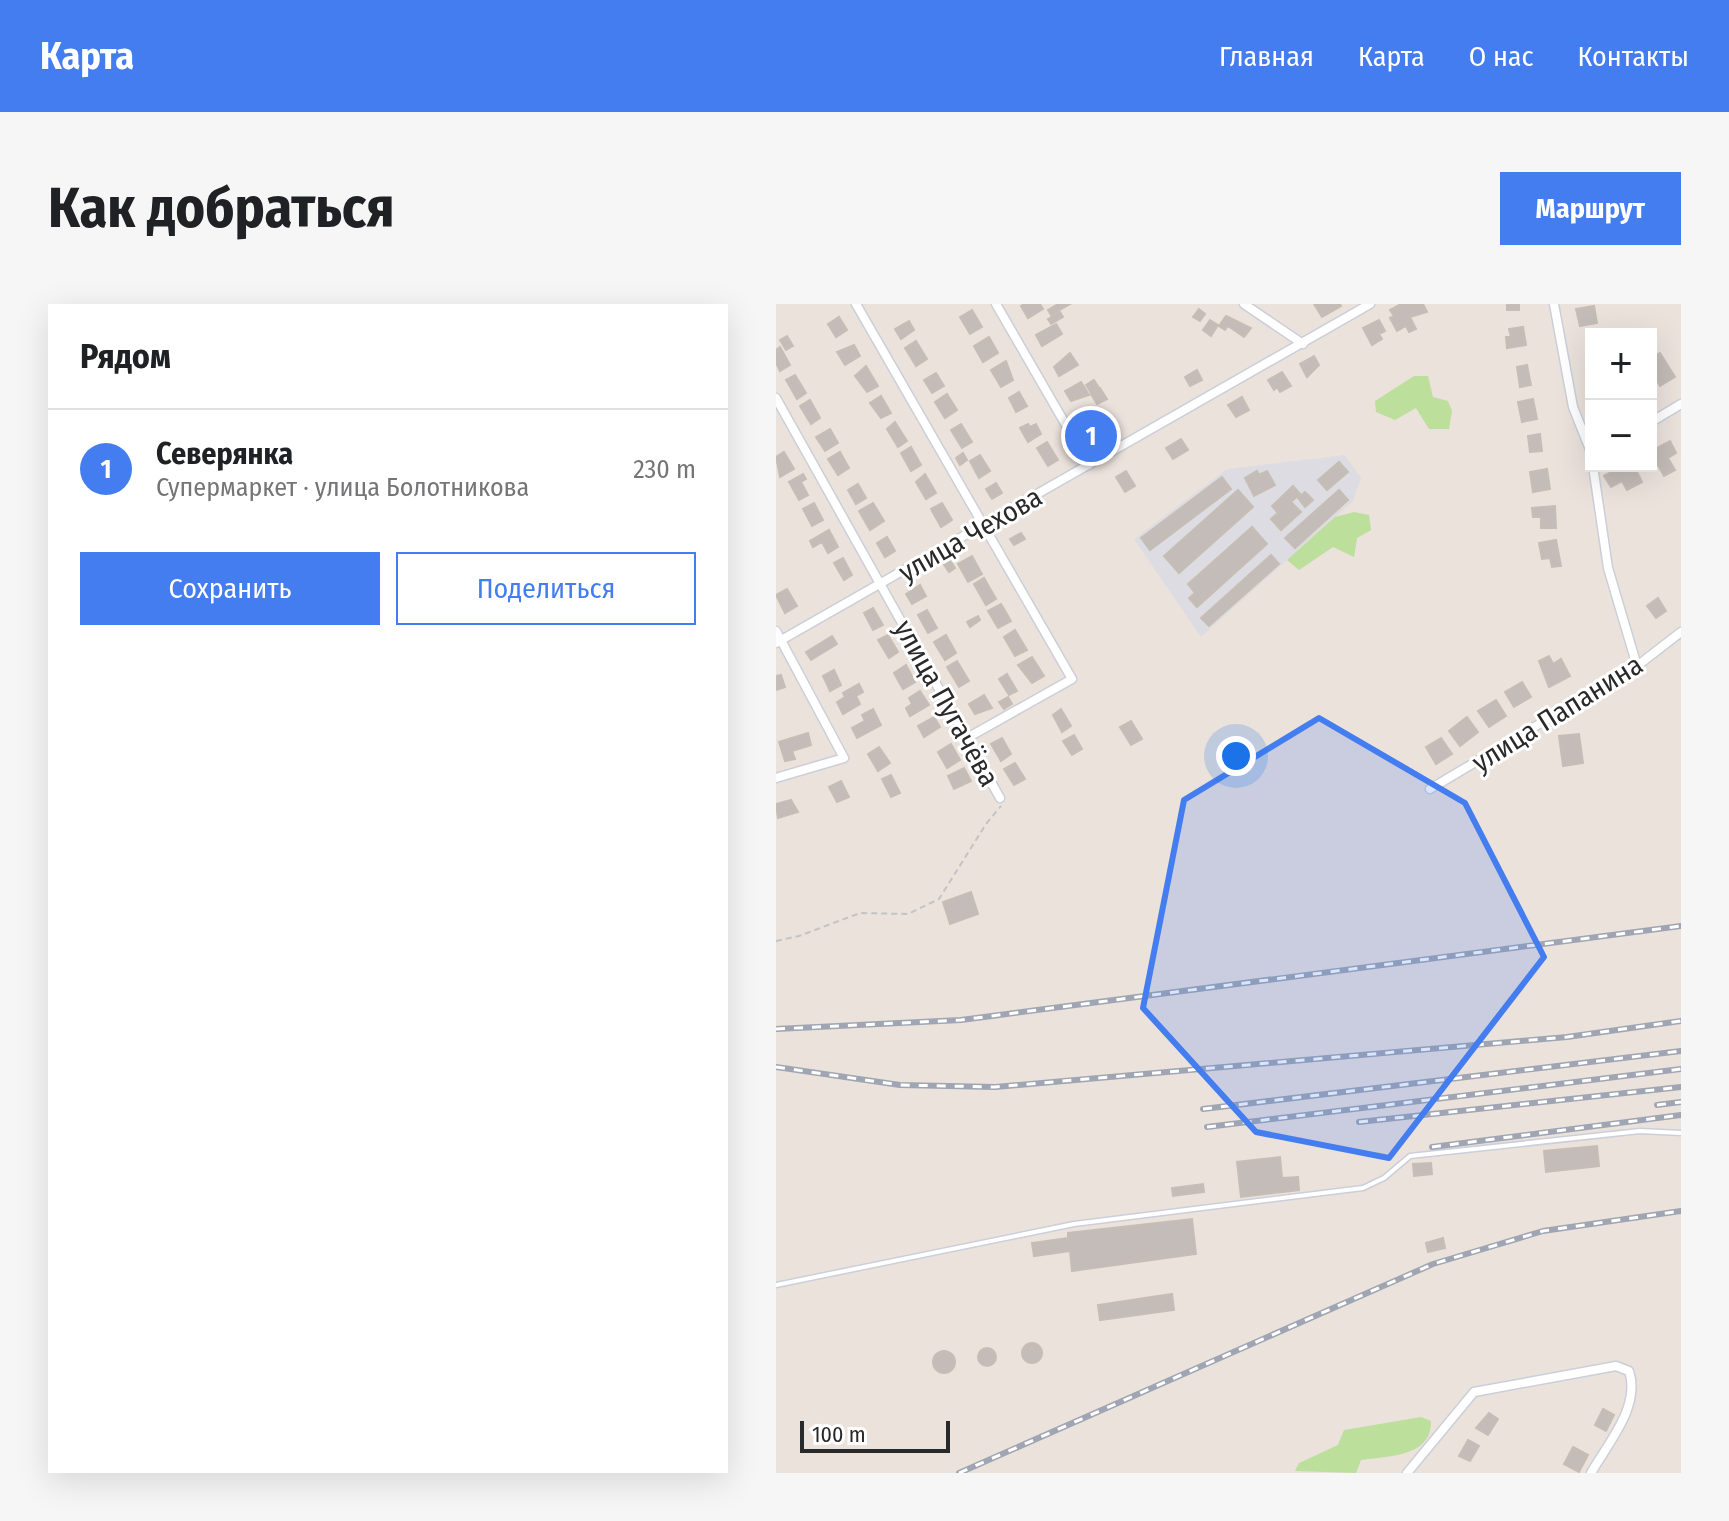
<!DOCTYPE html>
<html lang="ru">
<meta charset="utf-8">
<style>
body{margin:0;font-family:"Fira Sans Condensed",sans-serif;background:#f6f6f6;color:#202124}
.controls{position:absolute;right:24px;top:24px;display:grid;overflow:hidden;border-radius:0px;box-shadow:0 8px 32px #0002}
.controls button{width:72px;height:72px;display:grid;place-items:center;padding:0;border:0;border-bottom:2px solid #e0e0e0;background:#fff;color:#202124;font:40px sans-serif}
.scale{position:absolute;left:24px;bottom:20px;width:150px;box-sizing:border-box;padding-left:8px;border:4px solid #292929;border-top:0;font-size:22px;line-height:28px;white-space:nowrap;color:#292929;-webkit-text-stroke:6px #fff;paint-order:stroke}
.you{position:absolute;left:460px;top:452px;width:28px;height:28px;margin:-20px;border:6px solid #fff;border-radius:50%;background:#1a73e8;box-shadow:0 0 0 12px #1a73e833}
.badge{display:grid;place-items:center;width:52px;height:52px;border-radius:50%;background:#447df0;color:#fff;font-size:26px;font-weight:700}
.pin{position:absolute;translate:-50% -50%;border:4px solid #fff;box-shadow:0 2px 8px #0006}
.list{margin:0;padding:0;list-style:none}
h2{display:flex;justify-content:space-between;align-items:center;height:104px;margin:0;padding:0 32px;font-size:34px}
h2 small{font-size:26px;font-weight:400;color:#757577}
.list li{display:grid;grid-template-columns:52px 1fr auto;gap:24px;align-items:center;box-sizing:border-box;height:120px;padding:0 32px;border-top:2px solid #e0e0e0}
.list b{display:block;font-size:30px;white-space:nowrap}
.list p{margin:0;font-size:26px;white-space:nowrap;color:#757577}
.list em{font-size:26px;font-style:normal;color:#757577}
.actions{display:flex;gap:16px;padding:24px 32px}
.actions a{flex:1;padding:18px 0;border:2px solid #447df0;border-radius:0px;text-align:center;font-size:28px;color:#447df0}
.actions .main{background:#447df0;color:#fff}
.map{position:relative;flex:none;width:905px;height:1169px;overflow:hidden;border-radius:0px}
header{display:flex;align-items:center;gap:48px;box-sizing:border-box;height:112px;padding:0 40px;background:#447df0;color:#fff}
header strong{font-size:38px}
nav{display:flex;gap:44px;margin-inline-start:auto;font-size:28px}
.intro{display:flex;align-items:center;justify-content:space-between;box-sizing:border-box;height:192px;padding:0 48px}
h1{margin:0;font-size:56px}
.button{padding:20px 36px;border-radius:0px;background:#447df0;color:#fff;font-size:28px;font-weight:700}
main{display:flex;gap:48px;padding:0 48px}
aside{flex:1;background:#fff;border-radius:0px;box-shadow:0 8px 32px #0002}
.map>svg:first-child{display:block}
.industrial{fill:#dddce3}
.green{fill:#bcdf9b}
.building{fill:#c3bcb8;stroke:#c6beb5;stroke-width:2}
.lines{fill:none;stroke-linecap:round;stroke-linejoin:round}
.service-casing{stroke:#cacfda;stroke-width:7}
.minor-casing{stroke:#cacfda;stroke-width:11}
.path{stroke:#c3c3c3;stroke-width:2;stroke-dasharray:6 4;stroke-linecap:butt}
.service{stroke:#fff;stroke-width:4}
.minor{stroke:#fff;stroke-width:8}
.rail-casing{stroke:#9fa5b2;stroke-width:6}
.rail{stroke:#fff;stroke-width:3;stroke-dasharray:9;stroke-linecap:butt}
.marked{fill:#447df0;fill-opacity:0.2;stroke:#447df0;stroke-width:6;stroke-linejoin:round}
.labels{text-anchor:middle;stroke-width:6;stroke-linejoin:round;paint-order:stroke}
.street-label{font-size:28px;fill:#292929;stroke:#fff}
</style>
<header>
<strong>Карта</strong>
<nav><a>Главная</a><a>Карта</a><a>О нас</a><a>Контакты</a></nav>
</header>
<div class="intro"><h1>Как добраться</h1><a class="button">Маршрут</a></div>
<main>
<aside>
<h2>Рядом<small></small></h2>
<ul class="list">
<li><span class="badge">1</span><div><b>Северянка</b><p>Супермаркет · улица Болотникова</p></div><em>230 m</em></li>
</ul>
<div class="actions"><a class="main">Сохранить</a><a>Поделиться</a></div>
</aside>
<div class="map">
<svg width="905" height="1169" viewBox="0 0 905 1169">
<rect width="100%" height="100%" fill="#ebe2dc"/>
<path class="industrial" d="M 569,151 L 585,174 L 577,197 L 425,333 L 358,235 L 451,165 Z"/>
<path class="green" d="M 638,72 L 652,72 L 657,93 L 672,97 L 676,107 L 673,125 L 653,125 L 640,104 L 619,116 L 600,108 L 599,97 Z
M 578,208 L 593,211 L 595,226 L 581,234 L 578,253 L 557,243 L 523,266 L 511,256 L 559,213 Z
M 645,1113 L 655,1117 C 656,1153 612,1152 585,1156 L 580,1169 L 519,1167 L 523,1159 L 562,1141 L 568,1126 Z"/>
<path class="building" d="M 248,0 L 264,0 L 267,5 L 252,14 L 245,2 Z
M 282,0 L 294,0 L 275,11 L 272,6 Z
M 538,0 L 564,0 L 565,2 L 546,13 Z
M 625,0 L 647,0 L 651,8 L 634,13 L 640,25 L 633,28 L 630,22 L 621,27 L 614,14 L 618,12 L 614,6 Z
M 731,0 L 743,0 L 743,6 L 731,6 Z
M 818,2 L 821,19 L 804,22 L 800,5 Z
M 423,5 L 429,10 L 424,17 L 417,13 Z
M 196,6 L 206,23 L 194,30 L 184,13 Z
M 284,8 L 287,13 L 275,20 L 272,15 Z
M 450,12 L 475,24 L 468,33 L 452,22 L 449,26 L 443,22 Z
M 63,13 L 71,26 L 60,33 L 52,20 Z
M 434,16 L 442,21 L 435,32 L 427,26 Z
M 603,16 L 609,27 L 603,30 L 606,35 L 596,41 L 587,24 Z
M 133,17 L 138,26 L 125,35 L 119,25 Z
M 280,20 L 286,30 L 266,42 L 260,31 Z
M 747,23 L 750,41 L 731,44 L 730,33 L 735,33 L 733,25 Z
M 11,32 L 17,42 L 10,46 L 4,36 Z
M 213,33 L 222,49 L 207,58 L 198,42 Z
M 140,37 L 151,55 L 140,62 L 129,44 Z
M 78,41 L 84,52 L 69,61 L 61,48 Z
M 4,43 L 14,61 L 4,67 L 0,59 L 0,46 Z
M 294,49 L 302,61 L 283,72 L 278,63 Z
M 884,49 L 899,73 L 884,82 L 875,67 L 878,64 L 875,54 Z
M 538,52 L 543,61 L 531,73 L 524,60 Z
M 230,57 L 237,76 L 225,83 L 215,66 Z
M 751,61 L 755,81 L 744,83 L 741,63 Z
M 90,62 L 102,82 L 91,88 L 79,72 Z
M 421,66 L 426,76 L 414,82 L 409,73 Z
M 506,68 L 515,82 L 504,88 L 501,83 L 498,86 L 492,76 Z
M 160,69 L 168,82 L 156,89 L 148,76 Z
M 19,71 L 30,89 L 21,95 L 10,76 Z
M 318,76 L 323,84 L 315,89 L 310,81 Z
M 305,78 L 313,91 L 295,97 L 289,87 Z
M 324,84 L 331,95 L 321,100 L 315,90 Z
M 243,88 L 251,102 L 240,108 L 233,94 Z
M 171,90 L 181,106 L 169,114 L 159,98 Z
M 105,92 L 115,109 L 105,114 L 94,99 Z
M 466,93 L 473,106 L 460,113 L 452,101 Z
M 757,95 L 761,115 L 746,118 L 742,98 Z
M 34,96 L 44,114 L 35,120 L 24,102 Z
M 119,118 L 131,137 L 122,143 L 111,125 Z
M 185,120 L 196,138 L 186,144 L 175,126 Z
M 252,120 L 254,123 L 260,120 L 265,130 L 252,138 L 244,124 Z
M 317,123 L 324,136 L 314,142 L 306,129 Z
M 54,125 L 62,139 L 49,147 L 40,133 Z
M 764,130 L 766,147 L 754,148 L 752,132 Z
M 405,135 L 412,146 L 397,155 L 390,144 Z
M 894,137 L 900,149 L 892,154 L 899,166 L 888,172 L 882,161 L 874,166 L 872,162 L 875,162 L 875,147 Z
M 271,138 L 282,156 L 272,162 L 261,144 Z
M 135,143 L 145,161 L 135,167 L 125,149 Z
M 8,148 L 18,165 L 4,173 L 0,153 Z
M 64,148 L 73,164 L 62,171 L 52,155 Z
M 187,149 L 191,156 L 184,161 L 180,154 Z
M 204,151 L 214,167 L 203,174 L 194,157 Z
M 563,158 L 572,168 L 551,186 L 542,176 Z
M 847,162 L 858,162 L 866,178 L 851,186 L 846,177 L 835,183 L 828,172 Z
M 771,165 L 774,185 L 757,188 L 754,168 Z
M 350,167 L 359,182 L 349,188 L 340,173 Z
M 481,167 L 483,171 L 491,167 L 499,181 L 478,192 L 469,174 Z
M 27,170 L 30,175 L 25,178 L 32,191 L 23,196 L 13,178 Z
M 149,170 L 160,189 L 150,195 L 140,178 Z
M 446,173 L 455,185 L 374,246 L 365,234 Z
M 220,179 L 226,189 L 216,195 L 210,185 Z
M 82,180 L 90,194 L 80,200 L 72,186 Z
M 517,182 L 524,190 L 515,198 L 525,208 L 505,226 L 495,215 L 502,209 L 496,202 Z
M 462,186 L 477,203 L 403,269 L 388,252 Z
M 563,186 L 572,196 L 519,244 L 509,234 Z
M 529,188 L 537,196 L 529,203 L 522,194 Z
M 38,199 L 47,216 L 36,222 L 27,205 Z
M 97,199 L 108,217 L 94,226 L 83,207 Z
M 166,199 L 176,216 L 165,223 L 155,205 Z
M 779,202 L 780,224 L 765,224 L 765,213 L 757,213 L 756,204 Z
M 476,223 L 491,240 L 421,303 L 413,294 L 419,289 L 412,280 Z
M 53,226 L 62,243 L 52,249 L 46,238 L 37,243 L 34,237 Z
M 245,229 L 249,235 L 238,241 L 234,235 Z
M 111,233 L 119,247 L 109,253 L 101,239 Z
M 780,236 L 785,262 L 776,263 L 774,254 L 766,255 L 763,239 Z
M 495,251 L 503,260 L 433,322 L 425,314 Z
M 196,252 L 206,270 L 192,278 L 182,260 Z
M 67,254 L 76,271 L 68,276 L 58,259 Z
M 173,255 L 179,264 L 173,268 L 167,259 Z
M 208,274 L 220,295 L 210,301 L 198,280 Z
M 144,281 L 150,292 L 136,300 L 130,290 Z
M 11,285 L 21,302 L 9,309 L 0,291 Z
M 882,294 L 890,307 L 880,314 L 871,302 Z
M 225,300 L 235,317 L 222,324 L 212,307 Z
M 97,304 L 107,321 L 97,326 L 88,309 Z
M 151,306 L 161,324 L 152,329 L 142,311 Z
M 202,312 L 204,316 L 194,323 L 191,318 Z
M 239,326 L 251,346 L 239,352 L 228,333 Z
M 112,331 L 122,348 L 113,354 L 102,336 Z
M 170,331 L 180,349 L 169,356 L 158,338 Z
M 56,332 L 61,340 L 35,356 L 30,348 Z
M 773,352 L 777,360 L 785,355 L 794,372 L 773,383 L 763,357 Z
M 256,353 L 268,372 L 256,379 L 242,361 Z
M 181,357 L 193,377 L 183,383 L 171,363 Z
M 130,361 L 139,378 L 127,385 L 118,369 Z
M 58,366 L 65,381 L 54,387 L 47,372 Z
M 231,370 L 241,387 L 233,391 L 223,375 Z
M 5,371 L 9,383 L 0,386 L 0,372 Z
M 746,378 L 755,393 L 738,403 L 729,388 Z
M 83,380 L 87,388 L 80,392 L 84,400 L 67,410 L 61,398 L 69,393 L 67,389 Z
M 144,387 L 153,401 L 134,412 L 130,404 L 136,400 L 133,394 Z
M 208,391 L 216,404 L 199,410 L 193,400 Z
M 232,393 L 236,400 L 228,405 L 223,398 Z
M 720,396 L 730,412 L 713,423 L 702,407 Z
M 97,405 L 105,421 L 81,434 L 76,424 L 89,417 L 86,411 Z
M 285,405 L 295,422 L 286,428 L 277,411 Z
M 158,413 L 164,423 L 148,433 L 142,422 Z
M 691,413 L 702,428 L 684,442 L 673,427 Z
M 355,417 L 366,435 L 355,441 L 344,423 Z
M 32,429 L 35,441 L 16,447 L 19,455 L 9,457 L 3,438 Z
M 803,430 L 807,459 L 787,462 L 783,432 Z
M 298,431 L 306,445 L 296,451 L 287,437 Z
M 226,434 L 235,450 L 225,457 L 215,440 Z
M 665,434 L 676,450 L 660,460 L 650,443 Z
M 175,440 L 184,456 L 171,464 L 162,448 Z
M 103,443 L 114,459 L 102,467 L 92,450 Z
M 239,459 L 249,475 L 238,481 L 228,465 Z
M 188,464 L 195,477 L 178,485 L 172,472 Z
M 115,471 L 124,489 L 115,493 L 106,475 Z
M 65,477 L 73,493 L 61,498 L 53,483 Z
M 15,496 L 22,508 L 2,514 L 0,500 Z
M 195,588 L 202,610 L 174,620 L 167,598 Z
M 821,842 L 823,862 L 770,868 L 768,847 Z
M 504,853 L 506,874 L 522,873 L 523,886 L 465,893 L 461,858 Z
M 655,859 L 656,870 L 638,872 L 637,860 Z
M 427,880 L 428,888 L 397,892 L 396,884 Z
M 416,915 L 420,950 L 296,967 L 294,947 L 258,952 L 256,939 L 292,934 L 292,929 Z
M 667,934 L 669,944 L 652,948 L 650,939 Z
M 396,990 L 398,1006 L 324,1016 L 322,1001 Z
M246 1049a10 10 0 1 1 20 0a10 10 0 1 1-20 0Z
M202 1053a9 9 0 1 1 18 0a9 9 0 1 1-18 0Z
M157 1058a11 11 0 1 1 22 0a11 11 0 1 1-22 0Z
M 827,1105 L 838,1111 L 830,1127 L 819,1121 Z
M 713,1109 L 722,1115 L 712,1131 L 700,1124 Z
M 692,1136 L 703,1142 L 694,1157 L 683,1152 Z
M 797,1143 L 812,1151 L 803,1168 L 788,1160 Z"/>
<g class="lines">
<g class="service-casing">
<path id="service" d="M 0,981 L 298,920 L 587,884 L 608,874 L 634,852 L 864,827 L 905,829"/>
</g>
<g class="minor-casing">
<path id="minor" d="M 80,0 L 296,375 L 191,434
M 220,0 L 313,161
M 468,0 L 527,40
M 778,0 L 797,103 L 815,148
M 0,94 L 224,494
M 875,118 L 905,100
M 817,162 L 832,264 L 861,362
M 0,327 L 68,454 L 0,474
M 0,339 L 594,0
M 654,485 L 861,362 L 905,328
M 631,1169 L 698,1088 L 840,1062 L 853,1067 C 865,1102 832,1139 815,1169"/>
</g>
<path class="path" d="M 0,637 L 23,632 L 84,609 L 132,610 L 163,595 L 210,520 L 225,502"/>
<use href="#service" class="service"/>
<use href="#minor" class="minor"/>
<g class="rail-casing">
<path id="rail" d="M 0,725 L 185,716 L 905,622
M 0,763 L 124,781 L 219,783 L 791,733 L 905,717
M 881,801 L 905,798
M 427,805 L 905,747
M 583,818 L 905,783
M 431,823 L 905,765
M 656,843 L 905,811
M 183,1169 L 657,960 L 767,927 L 905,907"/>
</g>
<use href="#rail" class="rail"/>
</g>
<path class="marked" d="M 543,414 L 689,499 L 768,653 L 613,854 L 480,828 L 367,704 L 408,496 Z"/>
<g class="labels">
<g class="street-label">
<text transform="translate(194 230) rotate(-30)" y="10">улица Чехова</text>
<text transform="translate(171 399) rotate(61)" y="10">улица Пугачёва</text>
<text transform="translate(781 409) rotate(-32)" y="10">улица Папанина</text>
</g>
</g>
</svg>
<div class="controls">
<button>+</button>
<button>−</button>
</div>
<div class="scale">100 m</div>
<div class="you"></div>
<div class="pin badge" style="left:315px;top:132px">1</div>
</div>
</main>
